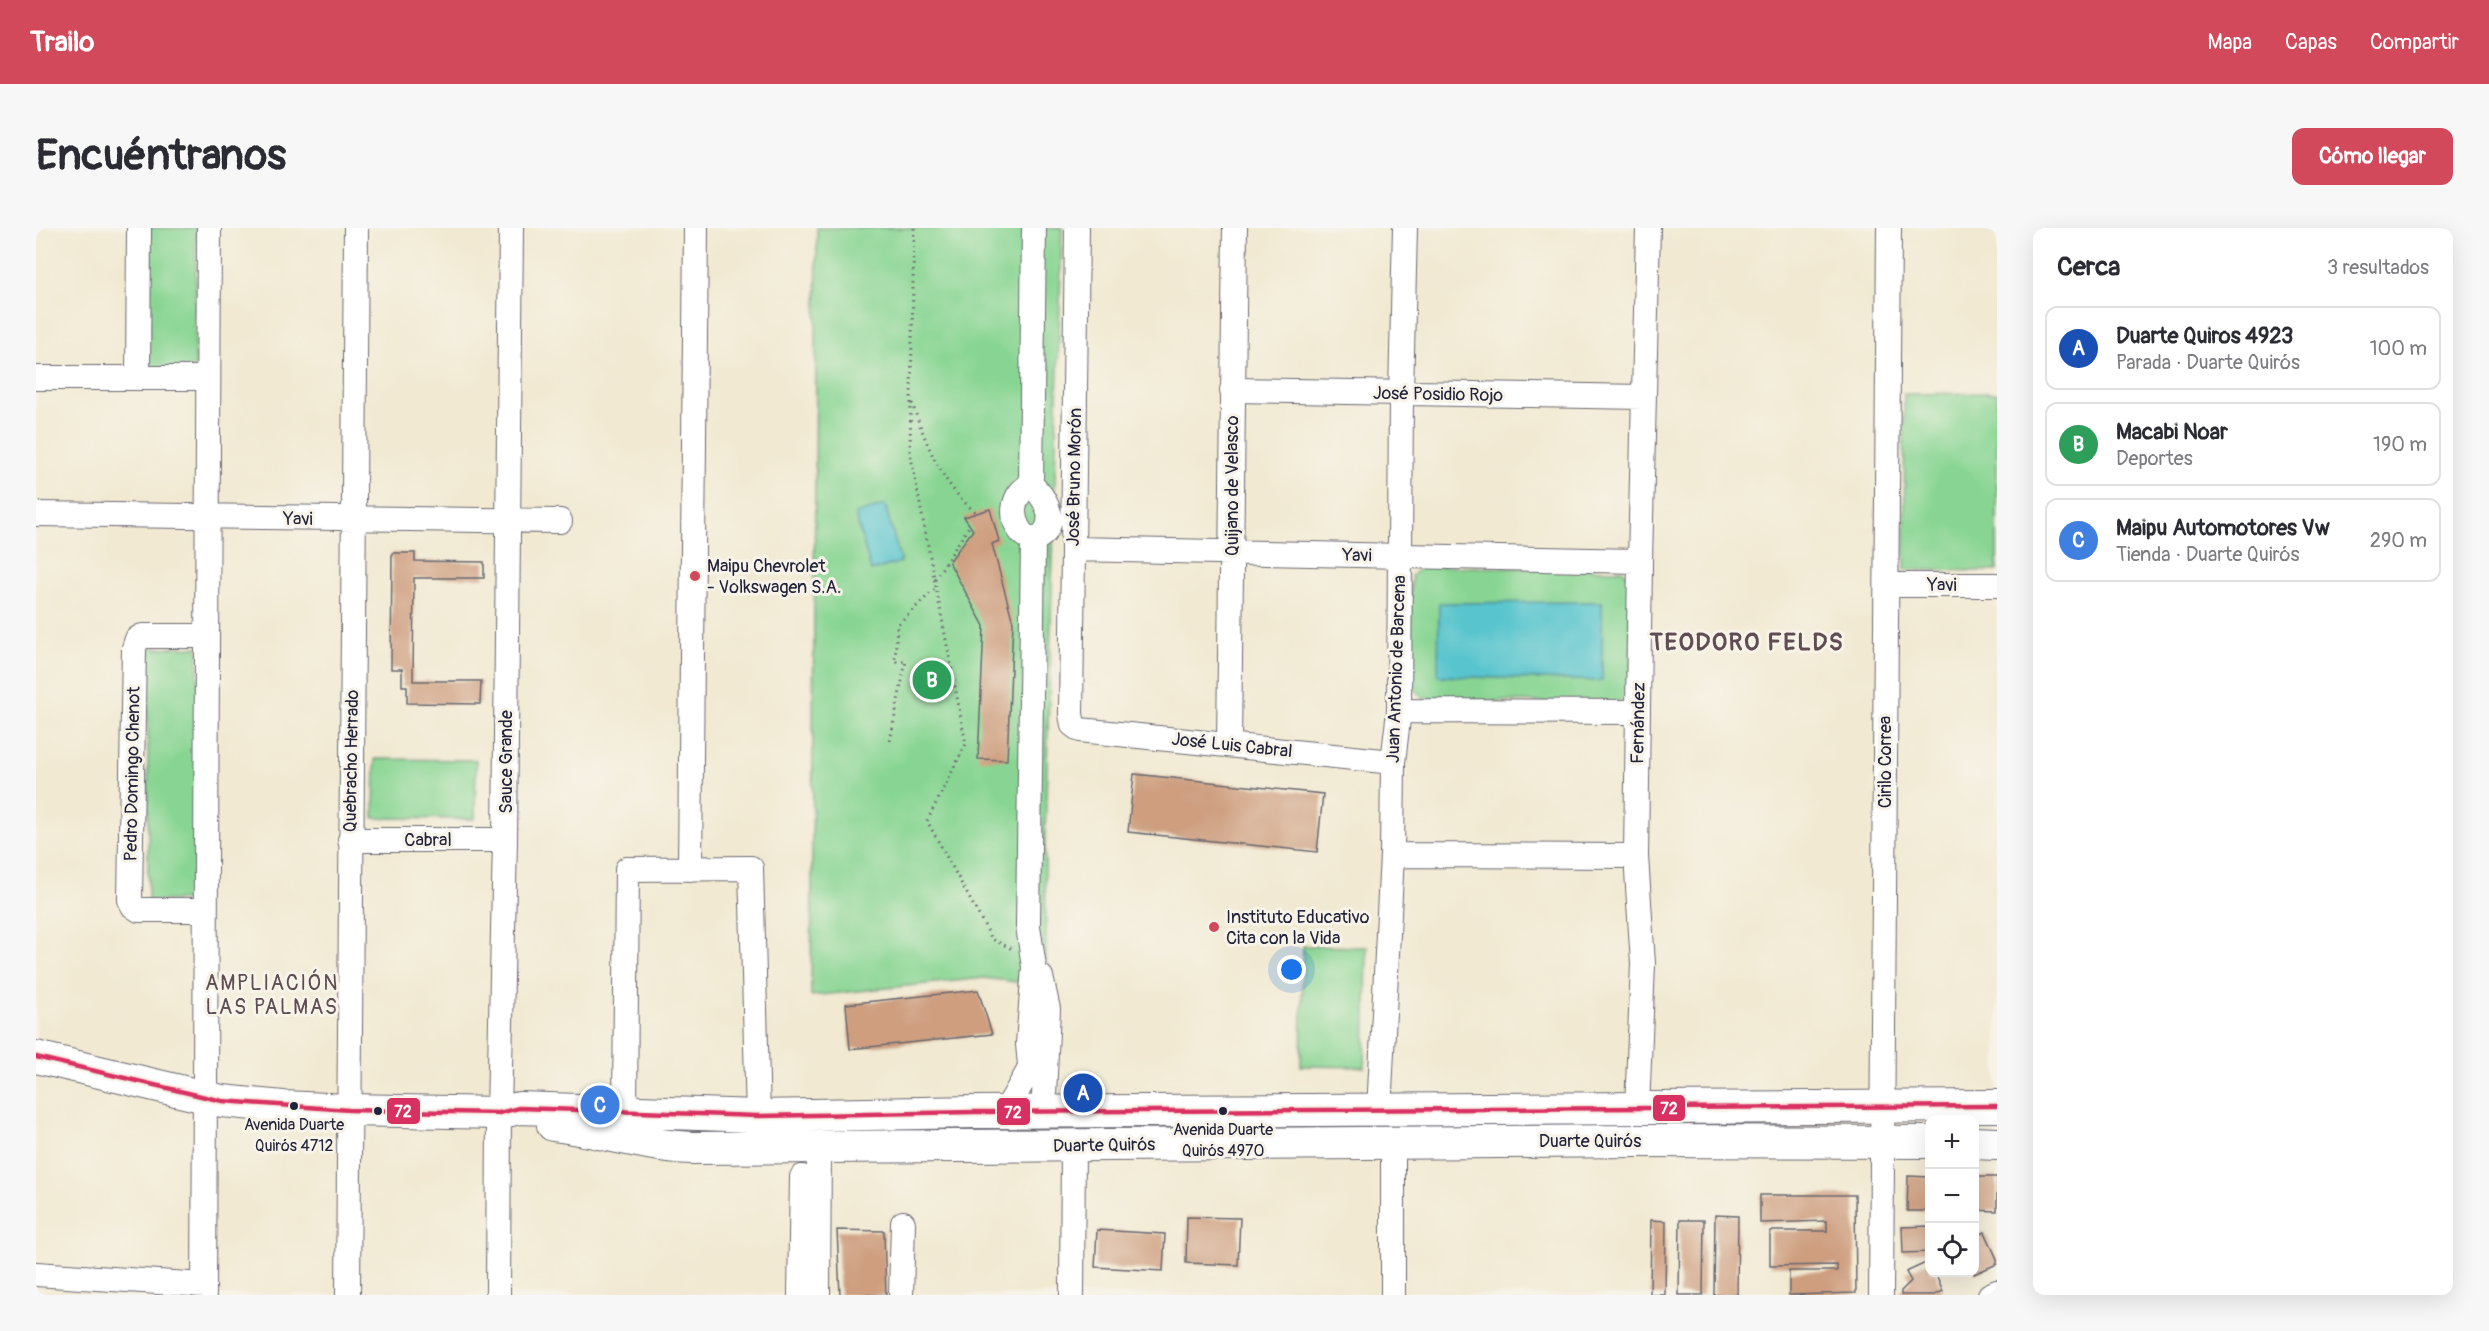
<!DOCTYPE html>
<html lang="es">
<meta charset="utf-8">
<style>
body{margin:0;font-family:Pangolin,sans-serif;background:#f7f7f7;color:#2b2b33}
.controls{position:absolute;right:18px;bottom:18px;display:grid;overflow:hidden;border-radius:12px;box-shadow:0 6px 24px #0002}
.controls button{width:54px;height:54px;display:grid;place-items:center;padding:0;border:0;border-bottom:2px solid #e1e1e2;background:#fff;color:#2b2b33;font:30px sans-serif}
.you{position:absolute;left:1256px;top:742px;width:21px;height:21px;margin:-15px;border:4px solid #fff;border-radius:50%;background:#1a73e8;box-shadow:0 0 0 9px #1a73e833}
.badge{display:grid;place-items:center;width:39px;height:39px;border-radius:50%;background:#d1495b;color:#fff;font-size:20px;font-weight:700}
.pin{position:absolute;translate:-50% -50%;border:3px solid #fff;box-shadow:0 2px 6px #0006}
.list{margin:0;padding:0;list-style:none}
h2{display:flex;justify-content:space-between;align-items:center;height:78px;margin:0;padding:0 24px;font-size:26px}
h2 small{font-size:20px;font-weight:400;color:#7c7c81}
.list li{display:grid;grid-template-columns:39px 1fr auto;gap:18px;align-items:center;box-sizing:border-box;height:84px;margin:0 12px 12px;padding:0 12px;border:2px solid #e1e1e2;border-radius:12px}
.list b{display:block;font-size:22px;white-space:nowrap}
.list p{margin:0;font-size:20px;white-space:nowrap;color:#7c7c81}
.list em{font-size:20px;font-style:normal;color:#7c7c81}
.icon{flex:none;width:33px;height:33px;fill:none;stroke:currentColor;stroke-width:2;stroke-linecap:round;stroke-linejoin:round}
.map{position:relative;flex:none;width:1961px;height:1067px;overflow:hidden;border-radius:12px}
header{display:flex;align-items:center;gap:36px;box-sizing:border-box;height:84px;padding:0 30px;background:#d1495b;color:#fff}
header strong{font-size:28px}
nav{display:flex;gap:33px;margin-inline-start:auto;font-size:21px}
.intro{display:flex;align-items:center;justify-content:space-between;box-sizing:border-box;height:144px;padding:0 36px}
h1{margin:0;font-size:42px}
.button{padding:15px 27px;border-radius:12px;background:#d1495b;color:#fff;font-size:21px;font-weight:700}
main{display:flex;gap:36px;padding:0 36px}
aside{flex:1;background:#fff;border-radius:12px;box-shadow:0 6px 24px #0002}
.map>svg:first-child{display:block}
.green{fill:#88d593;stroke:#557c67;stroke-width:1.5}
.water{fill:#58c5ce;stroke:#3d7484;stroke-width:1.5}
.building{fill:#ce9e7f}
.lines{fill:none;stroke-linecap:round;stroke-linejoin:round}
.minor-casing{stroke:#6a6870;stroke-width:26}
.major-casing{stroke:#6a6870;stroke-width:34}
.path{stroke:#6a6870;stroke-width:3;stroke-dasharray:1.5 4.5;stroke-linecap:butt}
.minor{stroke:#fff;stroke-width:24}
.major{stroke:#fff;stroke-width:32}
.bus-1-casing{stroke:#f7f3e8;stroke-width:9}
.bus-1{stroke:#d93062;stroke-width:4.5}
.poi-dot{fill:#d1495b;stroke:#f7f3e8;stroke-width:2}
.bus-dot{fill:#22223b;stroke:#f7f3e8;stroke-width:2}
.labels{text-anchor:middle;stroke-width:6;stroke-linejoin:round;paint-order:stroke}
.bus-label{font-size:16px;fill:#22223b;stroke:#f7f3e8}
.street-label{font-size:18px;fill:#22223b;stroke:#f7f3e8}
.poi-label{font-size:18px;fill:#22223b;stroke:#f7f3e8;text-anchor:start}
.quarter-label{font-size:21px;letter-spacing:1.5px;fill:#5e4d53;stroke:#f7f3e8}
.district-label{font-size:24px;font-weight:bold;letter-spacing:1.5px;fill:#5e4d53;stroke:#f7f3e8}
.line-badge{stroke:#f7f3e8;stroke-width:2}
.badge-label{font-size:16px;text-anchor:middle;font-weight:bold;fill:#fff}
</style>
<header>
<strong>Trailo</strong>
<nav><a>Mapa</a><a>Capas</a><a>Compartir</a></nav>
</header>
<div class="intro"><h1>Encuéntranos</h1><a class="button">Cómo llegar</a></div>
<main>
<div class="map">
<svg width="1961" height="1067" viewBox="0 0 1961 1067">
<rect width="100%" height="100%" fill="#f7f3e8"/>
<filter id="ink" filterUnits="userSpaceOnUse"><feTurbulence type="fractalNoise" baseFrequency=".0167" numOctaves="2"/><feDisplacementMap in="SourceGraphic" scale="12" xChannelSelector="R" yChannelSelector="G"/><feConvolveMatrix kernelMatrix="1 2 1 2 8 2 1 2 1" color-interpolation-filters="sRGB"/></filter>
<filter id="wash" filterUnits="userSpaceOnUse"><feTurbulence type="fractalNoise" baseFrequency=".008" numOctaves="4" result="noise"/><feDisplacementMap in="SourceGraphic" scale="24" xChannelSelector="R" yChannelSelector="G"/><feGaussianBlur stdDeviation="1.35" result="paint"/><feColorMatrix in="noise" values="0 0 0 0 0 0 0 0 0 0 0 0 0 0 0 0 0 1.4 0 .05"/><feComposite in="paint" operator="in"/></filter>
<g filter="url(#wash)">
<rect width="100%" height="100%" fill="#f1e9d2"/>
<path class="green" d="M 114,0 L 160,0 L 159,140 L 113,140 Z
M 781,0 L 1026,0 L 1009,609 L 1010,734 L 989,755 L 948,750 L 775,768 Z
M 1961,165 L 1961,343 L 1869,342 L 1868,166 Z
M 1386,338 L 1586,342 L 1595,351 L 1595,466 L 1577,476 L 1388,471 L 1374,456 L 1375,348 Z
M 162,419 L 162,672 L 112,673 L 112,420 Z
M 339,531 L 440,532 L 439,591 L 338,590 Z
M 1267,718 L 1331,719 L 1329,839 L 1265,838 Z"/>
<path class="water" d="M 849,277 L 865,334 L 835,343 L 819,286 Z
M 1566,374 L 1566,453 L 1402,448 L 1403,375 Z"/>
<g id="blocks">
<path class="building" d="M 954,281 L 963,313 L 956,316 L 977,394 L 971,532 L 942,531 L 948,398 L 913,334 L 937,302 L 928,289 Z
M 356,325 L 379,325 L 379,333 L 448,334 L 448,350 L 378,350 L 377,453 L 445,453 L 444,476 L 371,475 L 371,458 L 366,458 L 366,441 L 355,441 Z
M 1098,546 L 1287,566 L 1281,624 L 1092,604 Z
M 942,762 L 956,806 L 814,821 L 810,776 Z
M 1872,948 L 1893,949 L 1892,983 L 1871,983 Z
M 1939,949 L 1961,949 L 1961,983 L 1938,982 L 1941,970 L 1938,970 Z
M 1724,967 L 1819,967 L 1820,1065 L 1753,1067 L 1753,1043 L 1801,1043 L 1801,1037 L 1734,1038 L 1734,1003 L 1791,1003 L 1791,993 L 1724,995 Z
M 1679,987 L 1702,988 L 1701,1067 L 1678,1067 Z
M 1151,989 L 1204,990 L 1202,1037 L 1150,1035 Z
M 1615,992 L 1630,993 L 1629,1067 L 1614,1067 Z
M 1644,992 L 1668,992 L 1667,1067 L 1643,1067 Z
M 1894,998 L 1894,1024 L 1867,1025 L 1866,999 Z
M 801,1002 L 848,1003 L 850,1067 L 804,1067 Z
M 1061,1002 L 1129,1006 L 1127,1043 L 1059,1039 Z
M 1949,1004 L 1961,1031 L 1961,1036 L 1938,1046 L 1938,1009 Z
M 1894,1033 L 1894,1044 L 1899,1044 L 1907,1063 L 1898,1067 L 1865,1067 L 1865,1063 L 1875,1053 L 1870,1044 Z"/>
</g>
</g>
<g filter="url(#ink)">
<use href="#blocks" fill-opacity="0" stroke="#6a6870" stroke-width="1.5"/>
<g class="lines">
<g class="minor-casing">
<path id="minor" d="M 1041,0 L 1035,486 L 1037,497 L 1044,502 L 1357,534
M 0,150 L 172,150
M 102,150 L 103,0
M 1196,162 L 1607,169
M 995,257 L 998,0
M 995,257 C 1007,267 1021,288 1009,304 C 1007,307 1001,310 997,313 C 993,310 988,308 985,304 C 973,288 977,264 995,257 Z
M 0,286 L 524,293
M 1037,321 L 1604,333
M 1851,357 L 1961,357
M 1363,483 L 1601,484
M 1193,516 L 1199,0
M 314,612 L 469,612
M 1356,627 L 1600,628
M 654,641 L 660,0
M 168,682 L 103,682 L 97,678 L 94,672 L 98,420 L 101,411 L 106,408 L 171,408
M 1005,749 L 1012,781 L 1008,868 L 1016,884
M 1601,881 L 1607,736 L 1600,628 L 1604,333 L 1612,0
M 589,883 L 591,641 L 715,640 L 722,888
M 1343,883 L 1356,627 L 1357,534 L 1363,483 L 1365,166 L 1369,0
M 969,884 L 992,844 L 994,837 L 992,816 L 998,739 L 992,698 L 997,313
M 0,1046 L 168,1057
M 168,1067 L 173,0
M 312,1067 L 320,0
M 462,1067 L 463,885 L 469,612 L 475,0
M 764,1067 L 766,949
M 782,1067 L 783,920
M 865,1067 L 867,995
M 1036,1067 L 1037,917
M 1357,1067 L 1357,914
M 1845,1067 L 1853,0
M 1954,1067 L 1961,1064"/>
</g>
<g class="major-casing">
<path id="major" d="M 0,829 L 186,873 L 247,879 L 313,882 L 463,885 L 483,880 L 722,888 L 939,884 L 1961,878
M 517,897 C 564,903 608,918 656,920 L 1601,913 L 1894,914
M 1938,915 L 1961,916"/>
</g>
<path class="path" d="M 878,0 L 874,224 L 930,516 L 891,593 L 956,711 L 976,721
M 876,175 C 890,215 906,259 941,285
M 899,351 L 934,297
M 854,513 L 870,433 L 859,434 L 861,397 L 900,360"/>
<use href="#minor" class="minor"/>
<use href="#major" class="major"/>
<g class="bus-1-casing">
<path id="bus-1" d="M 0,829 L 186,873 L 313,882 L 463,885 L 483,880 L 722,888 L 939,884 L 1961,878"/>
</g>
<use href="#bus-1" class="bus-1"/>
</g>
</g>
<g class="poi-dot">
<circle cx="659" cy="348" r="6"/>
<circle cx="1178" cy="699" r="6"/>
</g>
<g class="bus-dot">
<circle cx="258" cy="878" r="5"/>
<circle cx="342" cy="883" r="5"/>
<circle cx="1187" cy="883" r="5"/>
</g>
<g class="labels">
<g class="bus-label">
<text x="258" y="902">Avenida Duarte<tspan x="258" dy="21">Quirós 4712</tspan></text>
<text x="1187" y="907">Avenida Duarte<tspan x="1187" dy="21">Quirós 4970</tspan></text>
</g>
<g class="street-label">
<text transform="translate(1402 166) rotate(1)" y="6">José Posidio Rojo</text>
<text transform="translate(1038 249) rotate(-89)" y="6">José Bruno Morón</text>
<text transform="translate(1196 258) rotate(-90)" y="6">Quijano de Velasco</text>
<text x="262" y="297">Yavi</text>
<text transform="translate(1321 327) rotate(1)" y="6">Yavi</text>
<text x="1906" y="363">Yavi</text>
<text transform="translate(1360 441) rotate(-88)" y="6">Juan Antonio de Barcena</text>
<text transform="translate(1602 495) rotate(-89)" y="6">Fernández</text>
<text transform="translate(1196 517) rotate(6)" y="6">José Luis Cabral</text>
<text transform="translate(315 533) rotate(-89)" y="6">Quebracho Herrado</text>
<text transform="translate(470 534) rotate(-90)" y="6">Sauce Grande</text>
<text transform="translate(1849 534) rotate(-90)" y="6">Cirilo Correa</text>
<text transform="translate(96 546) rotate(-89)" y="6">Pedro Domingo Chenot</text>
<text x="392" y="618">Cabral</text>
<text x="1554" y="919">Duarte Quirós</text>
<text transform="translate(1068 917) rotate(-1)" y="6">Duarte Quirós</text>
</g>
<g class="poi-label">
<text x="671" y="344">Maipu Chevrolet<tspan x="671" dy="21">- Volkswagen S.A.</tspan></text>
<text x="1190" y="695">Instituto Educativo<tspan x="1190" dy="21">Cita con la Vida</tspan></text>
</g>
<g class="quarter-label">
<text x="236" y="762">AMPLIACIÓN<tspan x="236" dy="24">LAS PALMAS</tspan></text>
</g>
<g class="district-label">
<text x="1711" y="422">TEODORO FELDS</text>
</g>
</g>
<g class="line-badge">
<rect x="1616" y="866" width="34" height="28" rx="6" fill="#d93062"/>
<rect x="350" y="869" width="35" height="28" rx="6" fill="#d93062"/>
<rect x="960" y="869" width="35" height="29" rx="6" fill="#d93062"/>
</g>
<g class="badge-label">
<text x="1633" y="886">72</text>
<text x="367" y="889">72</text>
<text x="977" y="890">72</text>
</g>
</svg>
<div class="controls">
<button>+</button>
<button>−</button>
<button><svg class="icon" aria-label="locate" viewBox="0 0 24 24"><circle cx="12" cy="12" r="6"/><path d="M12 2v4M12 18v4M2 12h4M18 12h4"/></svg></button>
</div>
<div class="you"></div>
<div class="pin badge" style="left:1047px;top:865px;background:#1a4fb4">A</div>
<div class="pin badge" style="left:896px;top:452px;background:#2e9e5b">B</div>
<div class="pin badge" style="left:564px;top:877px;background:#3f7fe0">C</div>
</div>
<aside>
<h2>Cerca<small>3 resultados</small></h2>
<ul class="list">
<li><span class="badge" style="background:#1a4fb4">A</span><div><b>Duarte Quiros 4923</b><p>Parada · Duarte Quirós</p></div><em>100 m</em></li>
<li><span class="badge" style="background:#2e9e5b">B</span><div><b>Macabi Noar</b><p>Deportes</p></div><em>190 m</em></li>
<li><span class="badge" style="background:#3f7fe0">C</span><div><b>Maipu Automotores Vw</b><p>Tienda · Duarte Quirós</p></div><em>290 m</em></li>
</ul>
</aside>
</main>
